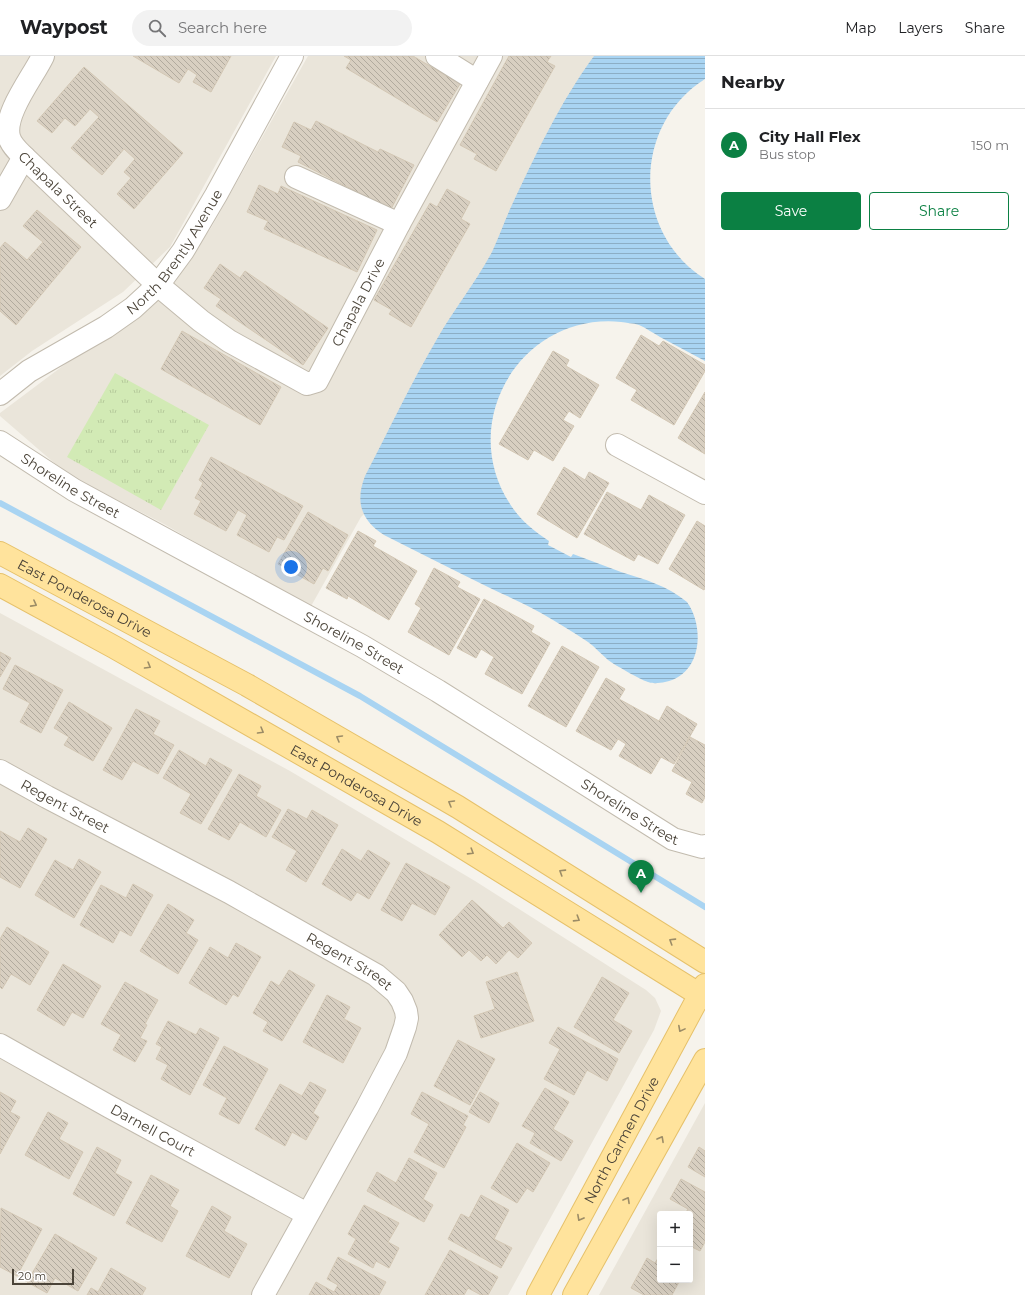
<!DOCTYPE html>
<meta charset="utf-8">
<style>
body{margin:0;font-family:Montserrat,sans-serif;background:#f2f2f2;color:#202124}
.controls{position:absolute;right:12px;bottom:12px;display:grid;overflow:hidden;border-radius:4px;box-shadow:0 4px 16px #0002}
.controls button{width:36px;height:36px;display:grid;place-items:center;padding:0;border:0;border-bottom:1px solid #e0e0e0;background:#fff;color:#202124;font:20px sans-serif}
.scale{position:absolute;left:12px;bottom:10px;width:62px;box-sizing:border-box;padding-left:4px;border:2px solid #4b4439;border-top:0;font-size:11px;line-height:14px;white-space:nowrap;color:#4b4439;-webkit-text-stroke:3px #fff;paint-order:stroke}
.you{position:absolute;left:291px;top:511px;width:14px;height:14px;margin:-10px;border:3px solid #fff;border-radius:50%;background:#1a73e8;box-shadow:0 0 0 6px #1a73e833}
.badge{display:grid;place-items:center;width:26px;height:26px;border-radius:50%;background:#0b8043;color:#fff;font-size:13px;font-weight:700}
.pin{position:absolute;translate:-50% -33px;filter:drop-shadow(0 1px 2px #0008)}
.pin::after{content:'';position:absolute;top:21px;width:14px;height:12px;background:inherit;clip-path:polygon(0 0,100% 0,50% 100%)}
.list{margin:0;padding:0;list-style:none}
h2{display:flex;justify-content:space-between;align-items:center;height:52px;margin:0;padding:0 16px;font-size:17px}
h2 small{font-size:13px;font-weight:400;color:#757577}
.list li{display:grid;grid-template-columns:26px 1fr auto;gap:12px;align-items:center;box-sizing:border-box;height:72px;padding:0 16px;border-top:1px solid #e0e0e0}
.list b{display:block;font-size:15px;white-space:nowrap}
.list p{margin:0;font-size:13px;white-space:nowrap;color:#757577}
.list em{font-size:13px;font-style:normal;color:#757577}
.actions{display:flex;gap:8px;padding:12px 16px}
.actions a{flex:1;padding:9px 0;border:1px solid #0b8043;border-radius:4px;text-align:center;font-size:14px;color:#0b8043}
.actions .main{background:#0b8043;color:#fff}
.icon{flex:none;width:22px;height:22px;fill:none;stroke:currentColor;stroke-width:2;stroke-linecap:round;stroke-linejoin:round}
.map{position:relative;flex:none;width:705px;height:1239px;overflow:hidden}
header{display:flex;align-items:center;gap:24px;box-sizing:border-box;height:56px;padding:0 20px;background:#fff;border-bottom:1px solid #e0e0e0}
header strong{font-size:19px}
nav{display:flex;gap:22px;margin-inline-start:auto;font-size:14px}
.search{width:280px;height:36px;background:#f2f2f2;display:flex;align-items:center;gap:10px;box-sizing:border-box;padding:0 14px;border-radius:22px;color:#757577;font-size:15px}
main{display:flex}
aside{flex:1;background:#fff}
.map>svg:first-child{display:block}
.residential{fill:#eae5da;fill-rule:evenodd}
.park{fill:url(#park-tufts)}
.water{fill:url(#water-rules)}
.lines{fill:none;stroke-linecap:round;stroke-linejoin:round}
.stream{stroke:#a9d4f2;stroke-width:6}
.building{fill:url(#building-back-hatch);stroke:#d3c7b4}
.minor-casing{stroke:#c2bbae;stroke-width:24}
.major-casing{stroke:#e6c16a;stroke-width:24}
.minor{stroke:#fff;stroke-width:22}
.major{stroke:#ffe39c;stroke-width:22}
.oneway{stroke:#9c8c66}
.labels{text-anchor:middle;stroke-width:3;stroke-linejoin:round;paint-order:stroke}
.street-label{font-size:14px;fill:#4b4439;stroke:#fff}
</style>
<header>
<strong>Waypost</strong>
<div class="search"><svg class="icon" aria-label="search" viewBox="0 0 24 24"><circle cx="10" cy="10" r="6"/><path d="M15 15l6 6"/></svg>Search here</div>
<nav><a>Map</a><a>Layers</a><a>Share</a></nav>
</header>
<main>
<div class="map">
<svg width="705" height="1239" viewBox="0 0 705 1239">
<defs>
<pattern id="park-tufts" width="24" height="20" patternUnits="userSpaceOnUse"><rect width="24" height="20" fill="#d2eab5"/><path d="M3 7l-1-3M5 7V3M7 7l1-3M15 17l-1-3M17 17v-4M19 17l1-3" fill="none" stroke="#b6ca9c"/></pattern>
<pattern id="water-rules" width="6" height="5" patternUnits="userSpaceOnUse"><rect width="6" height="5" fill="#a9d4f2"/><path d="M0 2.5h6" fill="none" stroke="#8caec5"/></pattern>
<pattern id="building-back-hatch" width="6" height="6" patternUnits="userSpaceOnUse"><rect width="6" height="6" fill="#d8cfc1"/><path d="M-1 5l2 2M0 0l6 6M5-1l2 2" fill="none" stroke="#b1aa9e"/></pattern>
</defs>
<rect width="100%" height="100%" fill="#f6f3ec"/>
<path class="residential" d="M 0,0 L 276,0 L 170,191 L 123,236 L 32,295 L 0,320 Z
M 308,0 L 644,0 L 370,452 L 361,461 L 310,552 L 164,468 L 67,418 L 0,360 L 0,357 L 80,297 L 153,249 L 211,172 Z
M 0,557 L 290,715 L 475,825 L 646,934 L 655,942 L 661,955 L 654,974 L 508,1239 L 0,1239 Z
M 705,1047 L 705,1239 L 599,1239 ZM 660,1158 L 690,1158 L 690,1224 L 660,1224 Z"/>
<path class="park" d="M 115,317 L 209,369 L 161,454 L 67,401 Z"/>
<path class="water" d="M 594,0 L 705,0 L 705,23 C 632,69 632,177 705,223 L 705,305 C 690,297 675,289 660,281 C 653,277 646,272 639,269 C 633,267 626,267 621,266 C 522,256 456,365 510,448 C 520,464 534,475 549,485 L 548,489 L 571,501 L 573,498 C 589,504 605,510 621,516 C 644,523 668,530 687,546 C 705,571 702,619 665,626 C 660,627 653,628 648,626 C 639,623 615,609 608,604 C 601,598 595,591 588,586 C 573,576 557,566 541,557 C 525,548 507,540 490,532 C 454,514 419,497 384,479 C 361,464 355,446 365,420 C 389,374 411,327 437,283 C 454,253 476,226 492,196 C 499,181 504,166 511,151 C 536,98 559,48 594,0 Z"/>
<g class="lines">
<path class="stream" d="M 0,447 L 360,640 L 705,851"/>
</g>
<path class="building" d="M 133,0 L 231,0 L 211,36 L 193,26 L 197,19 L 188,13 L 179,27 Z
M 344,0 L 413,0 L 460,28 L 437,66 L 346,12 L 351,4 Z
M 509,0 L 551,0 L 547,6 L 555,10 L 496,115 L 474,103 L 477,98 L 460,89 Z
M 84,11 L 183,97 L 134,153 L 117,138 L 131,122 L 124,116 L 135,103 L 124,93 L 102,119 L 71,92 L 99,61 L 90,53 L 75,70 L 65,62 L 52,77 L 37,65 Z
M 316,65 L 378,96 L 380,93 L 414,109 L 391,153 L 298,106 L 301,100 L 282,91 L 294,66 L 311,74 Z
M 259,129 L 278,138 L 281,130 L 377,174 L 357,216 L 264,173 L 268,165 L 247,156 Z
M 447,133 L 470,146 L 461,163 L 470,168 L 411,271 L 389,258 L 392,254 L 374,244 L 430,147 L 437,151 Z
M 37,154 L 81,191 L 16,269 L 0,255 L 0,192 L 5,186 L 27,204 L 43,186 L 23,170 Z
M 220,208 L 240,222 L 245,215 L 328,272 L 303,309 L 216,250 L 221,243 L 204,232 Z
M 182,275 L 281,331 L 260,369 L 161,313 Z
M 641,279 L 659,290 L 663,285 L 705,309 L 705,315 L 674,369 L 631,344 L 637,334 L 616,322 Z
M 553,295 L 569,304 L 566,310 L 599,329 L 580,362 L 569,355 L 563,364 L 574,370 L 553,405 L 534,394 L 528,404 L 499,388 Z
M 705,336 L 705,398 L 678,382 Z
M 211,401 L 303,450 L 284,484 L 277,481 L 269,496 L 237,479 L 247,459 L 238,454 L 226,475 L 194,458 L 201,445 L 195,442 L 203,427 L 199,424 Z
M 564,411 L 585,424 L 589,416 L 609,427 L 577,482 L 537,458 Z
M 607,436 L 641,454 L 649,439 L 685,459 L 658,508 L 638,498 L 634,505 L 584,478 Z
M 308,456 L 348,479 L 328,515 L 323,512 L 314,528 L 278,508 Z
M 697,465 L 705,470 L 705,532 L 704,534 L 669,513 Z
M 358,475 L 376,485 L 373,490 L 417,515 L 389,564 L 348,540 L 347,543 L 326,532 Z
M 434,512 L 460,526 L 457,531 L 480,543 L 449,599 L 408,576 L 421,552 L 415,548 Z
M 484,543 L 534,570 L 531,576 L 550,587 L 522,638 L 485,618 L 494,601 L 481,593 L 476,602 L 457,592 Z
M 562,590 L 599,611 L 566,671 L 528,650 Z
M 0,596 L 11,602 L 0,621 Z
M 15,609 L 63,634 L 41,677 L 20,666 L 30,647 L 3,633 Z
M 606,622 L 625,633 L 619,643 L 659,665 L 667,650 L 697,668 L 674,708 L 661,701 L 651,718 L 619,700 L 626,688 L 618,683 L 611,694 L 576,675 Z
M 69,646 L 112,672 L 93,705 L 64,689 L 69,681 L 54,672 Z
M 136,653 L 160,665 L 153,678 L 174,689 L 158,718 L 133,705 L 122,724 L 103,714 Z
M 690,681 L 705,689 L 705,741 L 702,747 L 686,738 L 692,726 L 672,715 Z
M 179,694 L 206,710 L 210,702 L 232,714 L 201,768 L 180,757 L 191,738 L 163,722 Z
M 239,718 L 261,730 L 256,740 L 281,754 L 266,781 L 240,766 L 229,784 L 208,773 Z
M 288,753 L 307,763 L 312,754 L 338,769 L 306,826 L 286,814 L 297,795 L 272,781 Z
M 28,772 L 47,783 L 20,832 L 0,821 L 0,775 L 20,786 Z
M 342,793 L 361,805 L 368,794 L 390,807 L 369,843 L 357,836 L 351,845 L 322,828 Z
M 79,803 L 101,816 L 74,862 L 35,839 L 55,804 L 73,814 Z
M 406,807 L 450,831 L 435,859 L 412,847 L 402,865 L 381,854 Z
M 133,828 L 153,839 L 131,880 L 120,874 L 113,887 L 80,869 L 101,829 L 126,842 Z
M 472,844 L 503,872 L 509,866 L 532,887 L 518,902 L 509,894 L 496,908 L 487,899 L 481,905 L 469,894 L 462,901 L 439,879 Z
M 168,848 L 194,864 L 186,877 L 198,884 L 178,918 L 140,895 Z
M 7,871 L 49,896 L 30,929 L 11,918 L 2,933 L 0,931 L 0,883 Z
M 236,887 L 261,901 L 238,941 L 233,938 L 226,949 L 189,927 L 210,891 L 228,902 Z
M 63,908 L 101,930 L 83,962 L 72,956 L 64,970 L 37,954 Z
M 289,914 L 315,929 L 282,985 L 263,975 L 268,966 L 253,957 L 271,925 L 279,930 Z
M 517,916 L 534,965 L 481,982 L 474,960 L 495,953 L 486,926 Z
M 602,921 L 629,937 L 613,964 L 632,975 L 619,997 L 574,971 Z
M 125,926 L 158,944 L 145,968 L 147,969 L 140,982 L 147,985 L 135,1006 L 113,994 L 121,979 L 101,968 Z
M 327,939 L 350,951 L 344,963 L 361,972 L 343,1007 L 303,986 Z
M 168,965 L 196,979 L 200,972 L 219,982 L 190,1039 L 161,1023 L 168,1009 L 156,1003 L 162,991 L 156,988 Z
M 558,971 L 618,1003 L 607,1025 L 587,1014 L 574,1039 L 544,1023 L 560,993 L 549,987 Z
M 458,984 L 495,1003 L 470,1049 L 434,1030 Z
M 224,990 L 268,1013 L 239,1068 L 219,1058 L 227,1042 L 203,1029 Z
M 310,1026 L 326,1034 L 313,1057 L 319,1061 L 306,1084 L 292,1076 L 285,1090 L 255,1073 L 280,1028 L 302,1040 Z
M 545,1032 L 569,1046 L 553,1073 L 573,1085 L 561,1105 L 530,1087 L 535,1077 L 522,1070 Z
M 0,1036 L 16,1045 L 10,1056 L 20,1061 L 0,1098 Z
M 422,1036 L 468,1060 L 463,1069 L 466,1071 L 444,1112 L 414,1096 L 429,1068 L 411,1058 Z
M 480,1036 L 499,1047 L 489,1067 L 469,1056 Z
M 48,1056 L 68,1067 L 59,1083 L 83,1096 L 69,1123 L 25,1099 Z
M 517,1087 L 550,1107 L 533,1136 L 527,1132 L 517,1147 L 491,1132 Z
M 97,1091 L 121,1104 L 115,1117 L 132,1126 L 114,1160 L 73,1138 Z
M 699,1091 L 705,1095 L 705,1121 L 688,1111 Z
M 409,1102 L 437,1117 L 423,1143 L 433,1149 L 424,1166 L 367,1135 L 377,1116 L 396,1127 Z
M 151,1119 L 179,1134 L 170,1150 L 178,1155 L 162,1186 L 126,1167 Z
M 681,1123 L 705,1136 L 705,1186 L 700,1195 L 690,1190 L 690,1158 L 685,1158 L 688,1153 L 670,1143 Z
M 481,1139 L 509,1154 L 494,1183 L 512,1192 L 501,1212 L 448,1183 L 461,1158 L 469,1162 Z
M 364,1149 L 399,1167 L 388,1186 L 399,1192 L 389,1212 L 376,1205 L 373,1212 L 348,1198 L 356,1183 L 348,1178 Z
M 212,1150 L 231,1161 L 224,1175 L 247,1188 L 229,1222 L 186,1200 Z
M 1,1152 L 42,1173 L 17,1220 L 0,1211 Z
M 55,1178 L 97,1202 L 78,1235 L 55,1222 L 47,1237 L 27,1226 Z
M 450,1194 L 498,1221 L 488,1239 L 481,1239 L 468,1232 L 464,1239 L 425,1239 Z
M 660,1199 L 660,1224 L 680,1224 L 672,1239 L 644,1239 L 631,1232 L 647,1202 L 655,1207 Z
M 338,1201 L 386,1226 L 379,1239 L 309,1239 L 316,1226 L 334,1236 L 338,1229 L 327,1223 Z
M 111,1212 L 146,1232 L 142,1239 L 87,1239 L 91,1232 L 98,1236 Z"/>
<g class="lines">
<g class="minor-casing">
<g id="minor">
<path id="s1" d="M 43,0 C 33,21 3,58 9,81 C 11,89 19,96 24,101 L 158,229 L 201,265 L 229,285 L 307,328 L 317,325 L 399,168 L 491,0"/>
<path d="M 437,0 L 477,25"/>
<path d="M 296,121 L 399,168"/>
<path d="M 0,143 L 24,101"/>
<path id="s2" d="M 0,338 L 29,315 L 106,271 L 133,252 L 158,229 L 183,195 L 216,139 L 292,0"/>
<path id="s3" d="M 0,386 L 74,434 L 362,590 L 438,635 L 673,783 L 702,791 L 705,790"/>
<path d="M 617,389 L 705,437"/>
<path id="s4" d="M 0,715 L 47,741 L 229,836 L 376,919 L 396,936 L 402,945 L 406,955 L 407,962 L 405,971 L 396,997 L 367,1052 L 263,1239"/>
<path id="s5" d="M 0,989 L 110,1051 L 307,1158"/>
</g>
</g>
<g class="major-casing">
<g id="major">
<path id="s6" d="M 0,497 L 247,629 L 458,751 L 705,906"/>
<path id="s7" d="M 0,529 L 114,591 L 438,776 L 705,942"/>
<path id="s8" d="M 538,1239 L 705,929"/>
<path d="M 574,1239 L 705,1004"/>
</g>
</g>
<use href="#minor" class="minor"/>
<use href="#major" class="major"/>
</g>
<defs><path id="oneway-chevron" d="M-2-3.5L2.5 0L-2 3.5" fill="none" stroke-width="1.6" stroke-linecap="round" stroke-linejoin="round"/></defs>
<g class="oneway">
<use href="#oneway-chevron" transform="translate(34 548) rotate(28)"/>
<use href="#oneway-chevron" transform="translate(148 610) rotate(30)"/>
<use href="#oneway-chevron" transform="translate(261 675) rotate(30)"/>
<use href="#oneway-chevron" transform="translate(339 682) rotate(-150)"/>
<use href="#oneway-chevron" transform="translate(451 747) rotate(-150)"/>
<use href="#oneway-chevron" transform="translate(471 796) rotate(32)"/>
<use href="#oneway-chevron" transform="translate(562 816) rotate(-148)"/>
<use href="#oneway-chevron" transform="translate(577 863) rotate(32)"/>
<use href="#oneway-chevron" transform="translate(672 885) rotate(-148)"/>
<use href="#oneway-chevron" transform="translate(681 973) rotate(118)"/>
<use href="#oneway-chevron" transform="translate(661 1083) rotate(-61)"/>
<use href="#oneway-chevron" transform="translate(627 1144) rotate(-61)"/>
<use href="#oneway-chevron" transform="translate(580 1162) rotate(119)"/>
</g>
<g class="labels">
<g class="street-label">
<text dy="5" stroke="none"><textPath href="#s1" startOffset="162">Chapala Street</textPath></text>
<text dy="5" stroke="none"><textPath href="#s2" startOffset="229">North Brently Avenue</textPath></text>
<text dy="5" stroke="none"><textPath href="#s1" startOffset="579">Chapala Drive</textPath></text>
<text dy="5" stroke="none"><textPath href="#s3" startOffset="83">Shoreline Street</textPath></text>
<text dy="5" stroke="none"><textPath href="#s6" startOffset="96">East Ponderosa Drive</textPath></text>
<text dy="5" stroke="none"><textPath href="#s3" startOffset="407">Shoreline Street</textPath></text>
<text dy="5" stroke="none"><textPath href="#s7" startOffset="409">East Ponderosa Drive</textPath></text>
<text dy="5" stroke="none"><textPath href="#s4" startOffset="74">Regent Street</textPath></text>
<text dy="5" stroke="none"><textPath href="#s3" startOffset="731">Shoreline Street</textPath></text>
<text dy="5" stroke="none"><textPath href="#s4" startOffset="398">Regent Street</textPath></text>
<text dy="5" stroke="none"><textPath href="#s5" startOffset="175">Darnell Court</textPath></text>
<text dy="5" stroke="none"><textPath href="#s8" startOffset="176">North Carmen Drive</textPath></text>
</g>
</g>
</svg>
<div class="controls">
<button>+</button>
<button>−</button>
</div>
<div class="scale">20 m</div>
<div class="you"></div>
<div class="pin badge" style="left:641px;top:837px">A</div>
</div>
<aside>
<h2>Nearby<small></small></h2>
<ul class="list">
<li><span class="badge">A</span><div><b>City Hall Flex</b><p>Bus stop</p></div><em>150 m</em></li>
</ul>
<div class="actions"><a class="main">Save</a><a>Share</a></div>
</aside>
</main>
